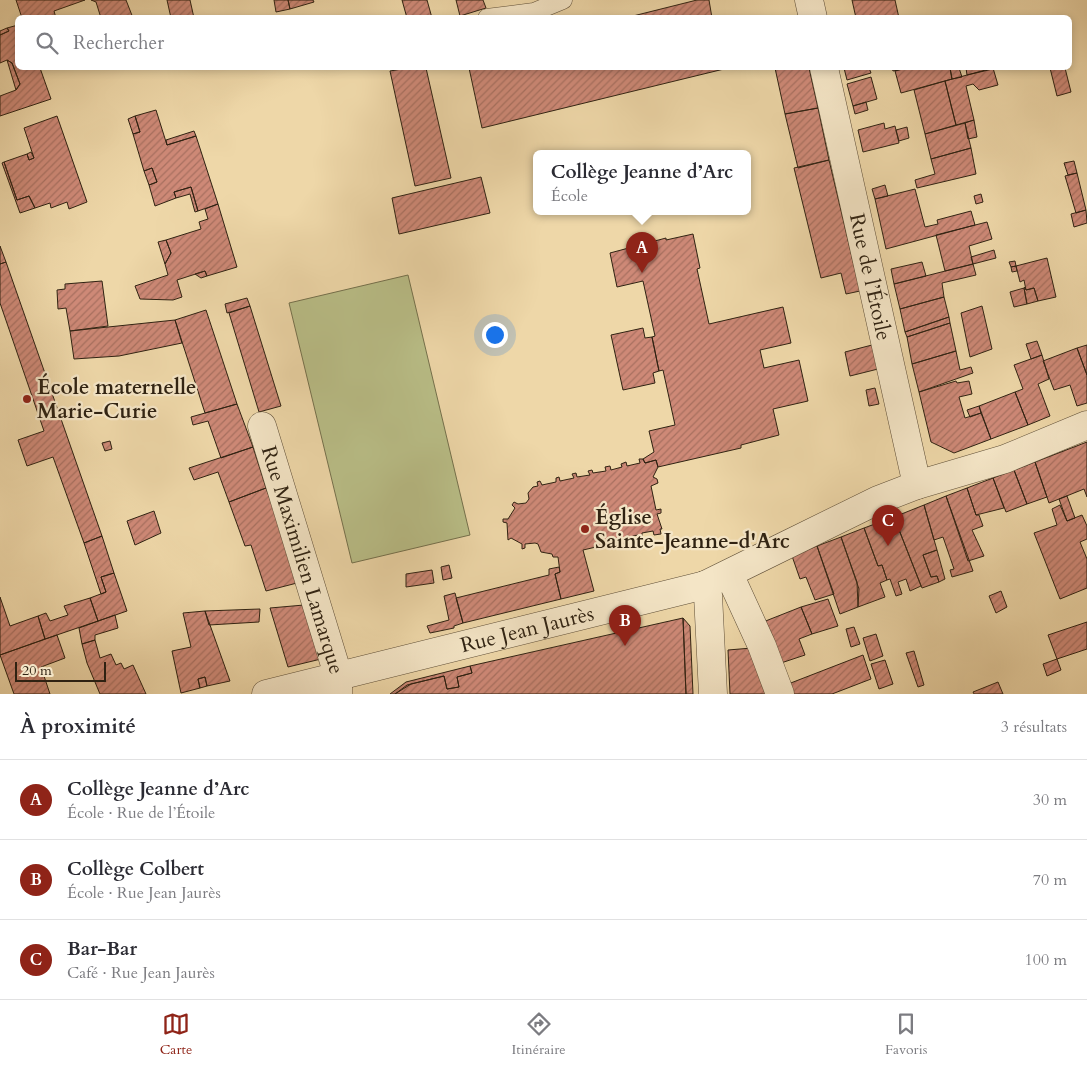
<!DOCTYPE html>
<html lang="fr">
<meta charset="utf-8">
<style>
body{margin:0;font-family:Cardo,serif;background:#f2f2f3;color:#2b2b33}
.scale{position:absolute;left:15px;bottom:12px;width:91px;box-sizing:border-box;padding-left:5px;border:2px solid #2f2212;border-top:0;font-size:14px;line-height:18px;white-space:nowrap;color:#2f2212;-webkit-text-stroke:4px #f4e5c6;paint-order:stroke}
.you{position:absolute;left:494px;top:334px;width:18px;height:18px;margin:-12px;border:4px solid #fff;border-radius:50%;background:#1a73e8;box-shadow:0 0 0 8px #1a73e833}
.badge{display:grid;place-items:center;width:32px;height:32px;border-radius:50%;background:#8f2418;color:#fff;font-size:16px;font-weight:700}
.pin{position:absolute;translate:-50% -41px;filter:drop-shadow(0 1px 2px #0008)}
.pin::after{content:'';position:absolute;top:26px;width:18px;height:15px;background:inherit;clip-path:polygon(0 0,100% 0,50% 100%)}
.popup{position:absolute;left:533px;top:150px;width:218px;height:65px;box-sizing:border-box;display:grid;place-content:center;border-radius:8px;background:#fff;filter:drop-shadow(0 1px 4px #0005);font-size:16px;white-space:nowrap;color:#7c7c81}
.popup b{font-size:19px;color:#2b2b33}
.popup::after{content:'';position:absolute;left:50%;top:100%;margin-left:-10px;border:10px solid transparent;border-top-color:#fff}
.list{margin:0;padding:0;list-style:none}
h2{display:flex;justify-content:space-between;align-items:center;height:65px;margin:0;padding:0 20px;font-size:21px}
h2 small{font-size:16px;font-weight:400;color:#7c7c81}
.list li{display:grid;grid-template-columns:32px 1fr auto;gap:15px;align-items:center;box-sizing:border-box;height:80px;padding:0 20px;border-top:1px solid #e1e1e2}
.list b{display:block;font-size:19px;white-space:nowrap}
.list p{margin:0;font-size:16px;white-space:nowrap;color:#7c7c81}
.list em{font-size:16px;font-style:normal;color:#7c7c81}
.icon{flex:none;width:28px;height:28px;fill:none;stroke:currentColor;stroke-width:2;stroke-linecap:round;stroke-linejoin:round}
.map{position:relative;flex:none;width:1087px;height:694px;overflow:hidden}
.search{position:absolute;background:#fff;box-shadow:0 2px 8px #0003;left:15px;right:15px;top:15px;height:55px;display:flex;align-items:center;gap:12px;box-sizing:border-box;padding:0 18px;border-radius:8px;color:#7c7c81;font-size:19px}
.sheet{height:305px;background:#fff}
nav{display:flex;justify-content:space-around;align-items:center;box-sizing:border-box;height:70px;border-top:1px solid #e1e1e2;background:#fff;font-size:14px;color:#7c7c81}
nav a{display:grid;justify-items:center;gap:2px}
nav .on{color:#8f2418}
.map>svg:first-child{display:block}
.pitch{fill:#b9be87;stroke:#74704c}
.building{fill:url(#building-hatch);stroke:#2f2212}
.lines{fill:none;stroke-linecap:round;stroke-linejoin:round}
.lane-casing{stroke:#5f4f38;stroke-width:19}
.street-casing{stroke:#5f4f38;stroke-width:29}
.lane{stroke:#f4e5c6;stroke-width:18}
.street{stroke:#f4e5c6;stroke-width:28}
.poi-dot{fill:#8f2418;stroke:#f4e5c6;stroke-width:2}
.labels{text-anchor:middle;stroke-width:4.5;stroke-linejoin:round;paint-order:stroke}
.street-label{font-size:21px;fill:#2f2212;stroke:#f4e5c6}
.poi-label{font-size:21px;font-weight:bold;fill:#2f2212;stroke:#f4e5c6;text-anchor:start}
</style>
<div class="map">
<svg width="1087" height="694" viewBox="0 0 1087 694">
<defs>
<pattern id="building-hatch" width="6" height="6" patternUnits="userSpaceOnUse" patternTransform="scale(1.25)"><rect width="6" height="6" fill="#ce8977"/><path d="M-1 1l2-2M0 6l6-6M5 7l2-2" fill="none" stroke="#a87060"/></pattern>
</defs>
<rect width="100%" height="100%" fill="#eed7a8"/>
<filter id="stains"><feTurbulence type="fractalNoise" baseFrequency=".004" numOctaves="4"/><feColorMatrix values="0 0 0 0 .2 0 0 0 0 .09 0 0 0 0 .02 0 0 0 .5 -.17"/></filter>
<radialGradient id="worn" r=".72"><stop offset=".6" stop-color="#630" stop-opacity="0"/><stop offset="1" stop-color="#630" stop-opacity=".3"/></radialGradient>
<path class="pitch" d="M 408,275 L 470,535 L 352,563 L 289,303 Z"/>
<path class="building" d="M 16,0 L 85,0 L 54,11 L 56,18 L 22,18 Z
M 91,0 L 126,0 L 133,18 L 101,18 L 96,2 Z
M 167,0 L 190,0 L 194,18 L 171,18 Z
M 274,0 L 288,0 L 290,9 L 276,12 Z
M 288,0 L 313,0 L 314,2 L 290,9 Z
M 402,0 L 427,0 L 432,18 L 407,18 Z
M 456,0 L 483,0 L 486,8 L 460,16 Z
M 697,0 L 709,0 L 712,18 L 625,18 Z
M 852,0 L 895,0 L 899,18 L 856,18 Z
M 18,25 L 18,68 L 40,68 L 51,99 L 0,116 L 0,96 L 16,90 L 20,84 L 12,63 L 7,60 L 0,63 L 0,35 L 9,31 L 7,28 Z
M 7,28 L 9,31 L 0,35 L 0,31 Z
M 7,60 L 12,63 L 20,84 L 16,90 Z
M 408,68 L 426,68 L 451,178 L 415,186 L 390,71 Z
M 469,68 L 724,68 L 724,69 L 482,128 Z
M 775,68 L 809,68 L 818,108 L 785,114 Z
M 844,68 L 869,68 L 871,73 L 847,80 Z
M 892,68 L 907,68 L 893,71 Z
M 907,68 L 950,68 L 952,79 L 901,93 L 895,71 Z
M 950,68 L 959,68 L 962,77 L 952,79 Z
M 966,68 L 997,68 L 967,75 Z
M 993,68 L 998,85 L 979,90 L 973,84 L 966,86 L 974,120 L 956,125 L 945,81 Z
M 1050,68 L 1065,68 L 1071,92 L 1057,96 Z
M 871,77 L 877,99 L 853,106 L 847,84 Z
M 945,81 L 956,125 L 925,134 L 914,90 Z
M 866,102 L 868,110 L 855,114 L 853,106 Z
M 818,108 L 829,160 L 798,168 L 785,114 Z
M 156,110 L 167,145 L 196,136 L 218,204 L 198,211 L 191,187 L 174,192 L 176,198 L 155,206 L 149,185 L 157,182 L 152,168 L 144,171 L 133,134 L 140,132 L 135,116 Z
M 57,116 L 87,202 L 69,209 L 67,202 L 51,208 L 50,203 L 35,208 L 29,196 L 17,200 L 4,162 L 27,154 L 29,160 L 34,158 L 24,128 Z
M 135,116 L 140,132 L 133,134 L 128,119 Z
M 974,120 L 977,137 L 968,139 L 965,123 Z
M 884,123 L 885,129 L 895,126 L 899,143 L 863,152 L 858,130 Z
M 965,123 L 971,148 L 931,159 L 925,134 Z
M 907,127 L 909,138 L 899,141 L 896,130 Z
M 194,131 L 196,136 L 167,145 L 166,140 Z
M 971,148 L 976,174 L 917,188 L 915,180 L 935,174 L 931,159 Z
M 31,152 L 34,158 L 29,160 L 27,154 Z
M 829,160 L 860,291 L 846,294 L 841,273 L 821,278 L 794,168 Z
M 1074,161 L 1077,173 L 1068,175 L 1064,163 Z
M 4,162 L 17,200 L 29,196 L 35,208 L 20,213 L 2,163 Z
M 152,168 L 157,182 L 149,185 L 144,171 Z
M 1077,173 L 1086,210 L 1076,213 L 1065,176 Z
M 481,177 L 490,213 L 399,234 L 392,198 Z
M 885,185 L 888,196 L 875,199 L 872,189 Z
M 191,187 L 198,211 L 195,212 L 190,194 L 176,198 L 174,192 Z
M 915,189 L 925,227 L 938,224 L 937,220 L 971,211 L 975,225 L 886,249 L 875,199 Z
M 981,194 L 983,202 L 976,204 L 974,196 Z
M 218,204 L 237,267 L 207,276 L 205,271 L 177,280 L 182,297 L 173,300 L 140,299 L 135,286 L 168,275 L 165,264 L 171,253 L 166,240 L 201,229 L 199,222 L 208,219 L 205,209 Z
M 1086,210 L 1087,223 L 1074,227 L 1071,214 Z
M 987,222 L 992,239 L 969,246 L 973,264 L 945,271 L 936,235 Z
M 693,234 L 700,268 L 697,269 L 709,324 L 783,307 L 791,343 L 760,350 L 764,368 L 799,360 L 808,401 L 773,409 L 779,435 L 741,445 L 741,448 L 658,467 L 656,460 L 645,463 L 643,459 L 654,452 L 649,431 L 675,425 L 663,370 L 659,371 L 652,337 L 655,336 L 643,281 L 617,287 L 610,253 L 666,238 L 666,240 Z
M 166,240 L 171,253 L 165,264 L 158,242 Z
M 0,246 L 6,262 L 0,264 Z
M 994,250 L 996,258 L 973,264 L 971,257 Z
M 1047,258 L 1056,297 L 1038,301 L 1034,288 L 1026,290 L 1024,280 L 1020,282 L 1016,266 Z
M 1015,261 L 1016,266 L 1011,267 L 1009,262 Z
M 6,262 L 102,536 L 84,543 L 53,457 L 27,466 L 18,440 L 44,431 L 0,303 L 0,264 Z
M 922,262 L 926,276 L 894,284 L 891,269 Z
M 973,264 L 976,275 L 942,283 L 944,297 L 900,309 L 894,284 Z
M 1016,266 L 1017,271 L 1012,272 L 1011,267 Z
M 205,271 L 207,276 L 201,278 L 195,274 Z
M 102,281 L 108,326 L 70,331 L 66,308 L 58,309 L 57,290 L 65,289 L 65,284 Z
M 1025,287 L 1026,290 L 1034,288 L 1038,301 L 1027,304 L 1024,288 Z
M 1024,288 L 1027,304 L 1014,307 L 1010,292 Z
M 944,297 L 949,317 L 905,332 L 900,309 Z
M 247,298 L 250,306 L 227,313 L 225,304 Z
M 250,306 L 281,406 L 259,412 L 229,313 Z
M 982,306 L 992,349 L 970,357 L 961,313 Z
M 206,310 L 237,404 L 205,413 L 175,320 Z
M 949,317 L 950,323 L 907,337 L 905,332 Z
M 175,320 L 182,343 L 119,356 L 74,359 L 70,331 Z
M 950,323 L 956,351 L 912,364 L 907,337 Z
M 643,328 L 645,338 L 652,337 L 659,371 L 653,373 L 655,383 L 623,390 L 611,335 Z
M 1037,341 L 1042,355 L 1031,359 L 1026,344 Z
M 872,345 L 878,369 L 850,376 L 845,352 Z
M 1087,345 L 1087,375 L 1077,348 Z
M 1077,348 L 1087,375 L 1087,403 L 1077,406 L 1070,385 L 1054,390 L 1043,361 Z
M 956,351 L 960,370 L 971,367 L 973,373 L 919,392 L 912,364 Z
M 1042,355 L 1049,379 L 1038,384 L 1050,416 L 1028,425 L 1015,392 L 1023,389 L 1014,365 Z
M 956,381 L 957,383 L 969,381 L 972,394 L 959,397 L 965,418 L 981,413 L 991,439 L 954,453 L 931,442 L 919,392 Z
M 875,388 L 879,404 L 869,406 L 866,390 Z
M 1015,392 L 1028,425 L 991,439 L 979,406 Z
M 237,404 L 253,447 L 221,458 L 208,421 L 193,425 L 191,417 Z
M 979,406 L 981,413 L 970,417 L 967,410 Z
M 110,441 L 112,449 L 105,451 L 102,443 Z
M 1087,442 L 1087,497 L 1084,489 L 1049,503 L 1035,462 Z
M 253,447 L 266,488 L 229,502 L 218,472 L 194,480 L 189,468 Z
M 639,459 L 643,459 L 645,463 L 656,460 L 658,467 L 653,477 L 657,479 L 658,483 L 651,486 L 656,510 L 661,509 L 661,513 L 657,514 L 662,529 L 660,529 L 661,534 L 654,535 L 653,531 L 642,533 L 642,538 L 639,538 L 638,535 L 625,538 L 626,543 L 622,544 L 622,541 L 583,550 L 594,591 L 561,599 L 555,574 L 560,572 L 558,557 L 553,557 L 552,554 L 541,552 L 538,544 L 535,543 L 525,544 L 525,548 L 522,549 L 522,544 L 511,538 L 508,540 L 507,523 L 503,522 L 503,519 L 508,519 L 515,508 L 512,505 L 514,502 L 518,504 L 526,503 L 529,499 L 528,493 L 533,487 L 538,486 L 537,482 L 540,481 L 542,485 L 556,482 L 556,478 L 559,477 L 560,481 L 574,478 L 572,474 L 576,473 L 577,477 L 590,475 L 588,471 L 592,470 L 593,473 L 606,471 L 605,467 L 610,466 L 611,470 L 622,467 L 621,464 L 626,462 L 627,466 L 640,463 Z
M 1035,462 L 1047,497 L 1027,504 L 1014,470 Z
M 1014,470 L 1027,504 L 1006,512 L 993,478 Z
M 993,478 L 1004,508 L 976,515 L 967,488 Z
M 266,488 L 295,567 L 297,583 L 266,591 L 251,545 L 245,546 L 229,502 Z
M 967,488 L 976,515 L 979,515 L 983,526 L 972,530 L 984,556 L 968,561 L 946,496 Z
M 946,496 L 973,571 L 952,577 L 950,570 L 954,569 L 943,537 L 934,540 L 924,505 Z
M 1067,496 L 1075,518 L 1067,521 L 1059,499 Z
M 924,505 L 937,550 L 923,555 L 931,577 L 937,576 L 939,582 L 922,588 L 894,517 Z
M 1060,505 L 1067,521 L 1082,515 L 1087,526 L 1087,539 L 1080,542 L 1087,559 L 1087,588 L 1060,599 L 1034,533 L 1057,525 L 1052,509 Z
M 154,511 L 161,533 L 135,545 L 127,521 Z
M 894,517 L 921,586 L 910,591 L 906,579 L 898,582 L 902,594 L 896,596 L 890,579 L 887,580 L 882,565 L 878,566 L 864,528 Z
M 864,528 L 878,566 L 882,565 L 887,580 L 880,583 L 885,597 L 858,607 L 857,582 L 841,537 Z
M 102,536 L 114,573 L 101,577 L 106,592 L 101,594 L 84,543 Z
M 841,537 L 859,589 L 858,607 L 840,614 L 817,546 Z
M 817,546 L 834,594 L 815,600 L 806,577 L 800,579 L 792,556 Z
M 937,550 L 945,579 L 939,582 L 937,576 L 931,577 L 923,555 Z
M 449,565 L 452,578 L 443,580 L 441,567 Z
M 559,567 L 560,572 L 555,574 L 561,599 L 463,623 L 456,598 L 549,575 L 549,569 Z
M 432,570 L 434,583 L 406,587 L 406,574 Z
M 114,573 L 127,611 L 98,621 L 90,598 L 106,592 L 101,577 Z
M 1001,591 L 1007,607 L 996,613 L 989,596 Z
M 455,593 L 463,623 L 454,626 L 454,628 L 430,633 L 427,626 L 449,620 L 444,596 Z
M 0,597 L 10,626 L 38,616 L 45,639 L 0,655 Z
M 90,598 L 98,621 L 45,639 L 38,616 L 46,613 L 50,621 L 68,615 L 64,606 Z
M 828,599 L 838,626 L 812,634 L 801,607 Z
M 304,605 L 321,659 L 288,667 L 270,608 Z
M 801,607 L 812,634 L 799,639 L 805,655 L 775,665 L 758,624 Z
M 260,609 L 259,622 L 209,625 L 205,611 Z
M 205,611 L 230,681 L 207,686 L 205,677 L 198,679 L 200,688 L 181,693 L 172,651 L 191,647 L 183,613 Z
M 115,615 L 118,628 L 95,635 L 95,640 L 82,644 L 79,628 Z
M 683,618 L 690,626 L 693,694 L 686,694 Z
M 683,618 L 686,694 L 395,694 L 407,685 L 444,676 L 447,689 L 459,687 L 457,677 L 472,673 L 470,666 Z
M 1087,622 L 1087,649 L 1057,659 L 1048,635 Z
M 854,627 L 860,644 L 851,647 L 846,629 Z
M 876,634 L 883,656 L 870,661 L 863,638 Z
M 57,635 L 65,658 L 41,667 L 50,694 L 14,694 L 0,655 Z
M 95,640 L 100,658 L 111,654 L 116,665 L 121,663 L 124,669 L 133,665 L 146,694 L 100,694 L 87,663 L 82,644 Z
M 752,648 L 769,694 L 730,694 L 728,650 Z
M 914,651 L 924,685 L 918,687 L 906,653 Z
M 863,655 L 871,679 L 832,694 L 786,694 L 783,686 Z
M 1057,659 L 1061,670 L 1047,676 L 1043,664 Z
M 885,660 L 893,684 L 879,689 L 871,664 Z
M 470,666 L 472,673 L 457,677 L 459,687 L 447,689 L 444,676 L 411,684 L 395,694 L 390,694 L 406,682 Z
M 205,677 L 207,686 L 200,688 L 198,679 Z
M 998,682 L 1003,694 L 974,694 L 973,692 Z"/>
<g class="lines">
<g class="lane-casing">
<path id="lane" d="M 487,18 L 534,12 L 563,0"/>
</g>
<g class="street-casing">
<g id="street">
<path d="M 809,0 L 813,18"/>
<path id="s1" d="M 824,68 L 917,485"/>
<path id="s2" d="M 262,426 L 338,675 L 338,693"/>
<path d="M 729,574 L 762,646 L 780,694"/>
<path d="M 705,585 L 708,595 L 713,694"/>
<path id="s3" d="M 266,694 L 705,585 L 878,500 L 917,485 L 1005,459 L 1087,425"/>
</g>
</g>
<use href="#lane" class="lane"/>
<use href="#street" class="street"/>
</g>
<g class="poi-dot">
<circle cx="27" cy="399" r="5"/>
<circle cx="585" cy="529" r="5"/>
</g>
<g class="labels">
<g class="street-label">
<text dy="7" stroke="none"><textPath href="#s1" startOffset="214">Rue de l’Étoile</textPath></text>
<text dy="7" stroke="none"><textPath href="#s2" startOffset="140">Rue Maximilien Lamarque</textPath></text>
<text dy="7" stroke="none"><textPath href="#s3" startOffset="269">Rue Jean Jaurès</textPath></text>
</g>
<g class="poi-label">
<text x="37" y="394">École maternelle<tspan x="37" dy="24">Marie-Curie</tspan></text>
<text x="595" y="524">Église<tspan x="595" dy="24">Sainte-Jeanne-d'Arc</tspan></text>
</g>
</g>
<rect width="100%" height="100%" filter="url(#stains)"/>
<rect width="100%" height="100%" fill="url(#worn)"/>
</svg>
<div class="scale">20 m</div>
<div class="you"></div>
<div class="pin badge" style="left:642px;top:273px">A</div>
<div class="popup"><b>Collège Jeanne d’Arc</b>École</div>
<div class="pin badge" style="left:625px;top:646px">B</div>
<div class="pin badge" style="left:888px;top:546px">C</div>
<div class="search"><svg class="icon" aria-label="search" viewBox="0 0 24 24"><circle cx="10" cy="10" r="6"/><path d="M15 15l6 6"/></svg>Rechercher</div>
</div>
<section class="sheet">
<h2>À proximité<small>3 résultats</small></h2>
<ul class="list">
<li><span class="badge">A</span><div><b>Collège Jeanne d’Arc</b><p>École · Rue de l’Étoile</p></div><em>30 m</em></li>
<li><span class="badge">B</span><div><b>Collège Colbert</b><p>École · Rue Jean Jaurès</p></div><em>70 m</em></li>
<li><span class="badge">C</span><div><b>Bar-Bar</b><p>Café · Rue Jean Jaurès</p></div><em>100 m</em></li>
</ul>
</section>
<nav>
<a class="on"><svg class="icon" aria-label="map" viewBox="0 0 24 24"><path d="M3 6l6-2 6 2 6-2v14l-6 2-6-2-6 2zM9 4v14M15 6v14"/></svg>Carte</a>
<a><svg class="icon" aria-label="directions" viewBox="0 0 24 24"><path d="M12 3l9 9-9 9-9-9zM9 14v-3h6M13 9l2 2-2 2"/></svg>Itinéraire</a>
<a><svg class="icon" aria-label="saved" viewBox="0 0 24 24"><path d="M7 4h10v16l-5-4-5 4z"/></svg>Favoris</a>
</nav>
